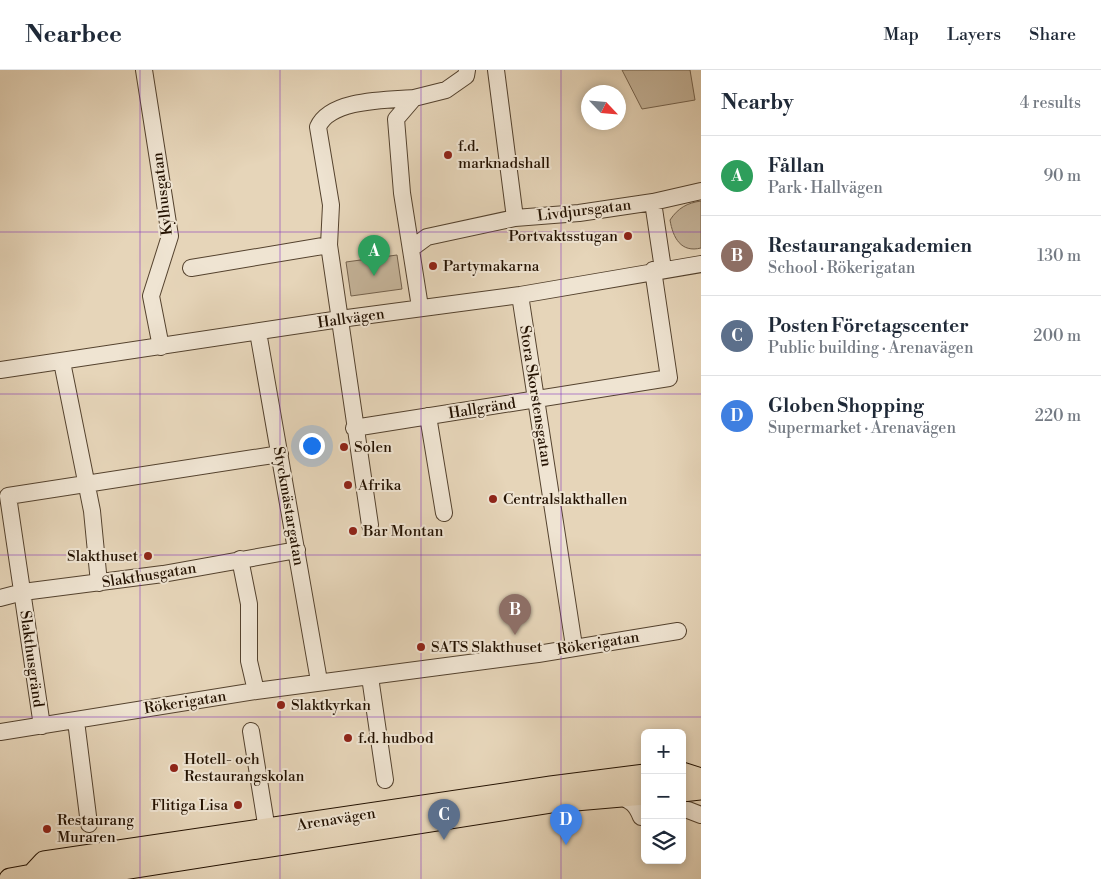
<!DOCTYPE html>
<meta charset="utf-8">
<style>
body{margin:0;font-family:"Libre Bodoni",serif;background:#f2f2f3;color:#1f2937}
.controls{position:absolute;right:15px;bottom:15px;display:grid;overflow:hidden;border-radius:8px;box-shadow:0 2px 8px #0003}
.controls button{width:45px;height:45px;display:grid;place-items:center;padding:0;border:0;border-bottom:1px solid #e0e1e3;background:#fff;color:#1f2937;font:25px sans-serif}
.compass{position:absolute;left:581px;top:15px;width:45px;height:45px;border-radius:50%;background:#fff;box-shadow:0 2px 8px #0003;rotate:116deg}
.you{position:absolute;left:311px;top:375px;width:18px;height:18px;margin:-12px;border:4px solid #fff;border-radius:50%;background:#1a73e8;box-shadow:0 0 0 8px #1a73e833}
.badge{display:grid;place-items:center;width:32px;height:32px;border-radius:50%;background:#2563eb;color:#fff;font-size:16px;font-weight:700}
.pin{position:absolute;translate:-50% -41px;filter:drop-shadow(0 1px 2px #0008)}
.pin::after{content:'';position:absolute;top:26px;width:18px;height:15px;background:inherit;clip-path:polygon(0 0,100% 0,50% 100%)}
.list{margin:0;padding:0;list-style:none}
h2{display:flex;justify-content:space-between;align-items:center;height:65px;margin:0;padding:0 20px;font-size:21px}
h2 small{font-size:16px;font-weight:400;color:#747a83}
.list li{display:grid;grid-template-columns:32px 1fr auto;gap:15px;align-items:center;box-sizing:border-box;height:80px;padding:0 20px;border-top:1px solid #e0e1e3}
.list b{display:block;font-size:19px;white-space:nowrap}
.list p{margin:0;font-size:16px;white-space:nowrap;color:#747a83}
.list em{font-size:16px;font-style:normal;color:#747a83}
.icon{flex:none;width:28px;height:28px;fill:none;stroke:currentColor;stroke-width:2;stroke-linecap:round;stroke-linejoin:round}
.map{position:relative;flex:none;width:701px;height:809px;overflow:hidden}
header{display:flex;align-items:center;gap:30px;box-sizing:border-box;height:70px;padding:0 25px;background:#fff;border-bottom:1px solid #e0e1e3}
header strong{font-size:24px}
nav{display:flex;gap:28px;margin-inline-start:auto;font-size:18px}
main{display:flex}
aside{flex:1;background:#fff}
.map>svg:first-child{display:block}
.green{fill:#c5b49a;stroke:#74624d}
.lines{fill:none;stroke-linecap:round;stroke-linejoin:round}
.minor-casing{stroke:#54422e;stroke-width:18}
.major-casing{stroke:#231100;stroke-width:23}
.minor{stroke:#efe4d2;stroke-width:16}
.major{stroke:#e6d5b9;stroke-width:21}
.grid{fill:none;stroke:#7b2cbf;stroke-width:1;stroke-opacity:0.55}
.poi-dot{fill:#8f2418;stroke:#efe4d2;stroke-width:2}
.labels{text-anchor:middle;stroke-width:4;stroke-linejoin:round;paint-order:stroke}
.poi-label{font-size:15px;fill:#231100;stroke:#efe4d2;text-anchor:start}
.street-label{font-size:15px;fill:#231100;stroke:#efe4d2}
</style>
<header>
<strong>Nearbee</strong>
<nav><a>Map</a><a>Layers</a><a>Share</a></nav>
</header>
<main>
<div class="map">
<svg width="701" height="809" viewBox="0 0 701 809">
<rect width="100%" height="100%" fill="#e6d5b9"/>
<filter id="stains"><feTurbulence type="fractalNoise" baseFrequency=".004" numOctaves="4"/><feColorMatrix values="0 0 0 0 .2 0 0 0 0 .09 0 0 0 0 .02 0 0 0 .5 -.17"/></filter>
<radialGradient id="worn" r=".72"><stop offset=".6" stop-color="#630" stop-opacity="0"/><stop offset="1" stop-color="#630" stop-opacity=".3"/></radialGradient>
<path class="green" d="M 622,0 L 690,0 L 695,30 L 642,39 Z
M 701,131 L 701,178 C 681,183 673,168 670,150 C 678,138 687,133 701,131 Z
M 397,185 L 402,219 L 351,226 L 346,192 Z"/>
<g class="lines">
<g class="minor-casing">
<path id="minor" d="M 144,0 L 170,166 L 151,226 L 161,277
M 496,0 L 515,148
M 412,178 L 427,167 L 515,148 L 579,143 L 653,132
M 191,198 L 329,175
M 663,199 L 653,132 L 701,121
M 520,225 L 574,576
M 420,237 L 402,123 L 396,49 L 414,28 L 446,20 L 466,6 L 467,0
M 258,262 L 319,611
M 62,292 L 92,441 L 99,513
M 0,300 L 340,249 L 520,225 L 701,194
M 428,346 L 444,443
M 354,358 L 669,308 L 653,200
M 370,455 L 329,175 L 331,135 L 318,57 C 330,29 387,30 414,28
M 240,489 L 249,534 L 249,591 L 256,621
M 0,528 L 23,522 L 163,504 L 297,480
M 370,607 L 385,710
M 76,651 L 89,754
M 42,656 L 8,426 L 280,384
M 251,661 L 267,760
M 0,662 L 256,621 L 538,584 L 678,561
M 618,725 C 631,731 636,734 641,747
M 682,740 L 688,740 L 701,745"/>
</g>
<g class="major-casing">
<path id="major" d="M 682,703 L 701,709
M 682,721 L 701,719
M 32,805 L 44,792 L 551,717 L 645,705
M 10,809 L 32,805 L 47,807
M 59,809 L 552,732 L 645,724"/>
</g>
<use href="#minor" class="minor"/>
<use href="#major" class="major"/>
</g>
<path class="grid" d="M 140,0 L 140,809M 280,0 L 280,809M 421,0 L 421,809M 561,0 L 561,809M 0,162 L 701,162M 0,324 L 701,324M 0,485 L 701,485M 0,647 L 701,647"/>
<g class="poi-dot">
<circle cx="448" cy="85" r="5"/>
<circle cx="628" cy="166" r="5"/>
<circle cx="433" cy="196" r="5"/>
<circle cx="344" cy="377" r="5"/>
<circle cx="348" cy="415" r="5"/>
<circle cx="493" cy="429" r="5"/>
<circle cx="353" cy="461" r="5"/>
<circle cx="148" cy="486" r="5"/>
<circle cx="421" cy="577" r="5"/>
<circle cx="281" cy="635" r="5"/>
<circle cx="348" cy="668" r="5"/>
<circle cx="174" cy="698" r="5"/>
<circle cx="238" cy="735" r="5"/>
<circle cx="47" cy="759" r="5"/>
</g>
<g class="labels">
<g class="poi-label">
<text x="458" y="81">f.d.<tspan x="458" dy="17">marknadshall</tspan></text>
<text x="618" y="171" text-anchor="end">Portvaktsstugan</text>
<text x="443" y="201">Partymakarna</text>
<text x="354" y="382">Solen</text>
<text x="358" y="420">Afrika</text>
<text x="503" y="434">Centralslakthallen</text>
<text x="363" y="466">Bar Montan</text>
<text x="138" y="491" text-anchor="end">Slakthuset</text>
<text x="431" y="582">SATS Slakthuset</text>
<text x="291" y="640">Slaktkyrkan</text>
<text x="358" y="673">f.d. hudbod</text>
<text x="184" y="694">Hotell- och<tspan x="184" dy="17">Restaurangskolan</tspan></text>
<text x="228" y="740" text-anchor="end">Flitiga Lisa</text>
<text x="57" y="755">Restaurang<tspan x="57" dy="17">Muraren</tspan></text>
</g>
<g class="street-label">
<text transform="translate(162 124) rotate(-97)" y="5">Kylhusgatan</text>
<text transform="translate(584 140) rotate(-7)" y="5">Livdjursgatan</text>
<text transform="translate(351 248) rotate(-8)" y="5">Hallvägen</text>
<text transform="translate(536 326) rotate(81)" y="5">Stora Skorstensgatan</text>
<text transform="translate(482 338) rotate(-9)" y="5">Hallgränd</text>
<text transform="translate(289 436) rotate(80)" y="5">Styckmästargatan</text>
<text transform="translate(149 505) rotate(-9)" y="5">Slakthusgatan</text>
<text transform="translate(598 573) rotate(-9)" y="5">Rökerigatan</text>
<text transform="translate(32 589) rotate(82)" y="5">Slakthusgränd</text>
<text transform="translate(185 632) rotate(-9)" y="5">Rökerigatan</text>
<text transform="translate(336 749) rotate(-9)" y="5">Arenavägen</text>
</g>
</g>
<rect width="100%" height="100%" filter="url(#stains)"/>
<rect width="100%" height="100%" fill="url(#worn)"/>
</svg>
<div class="controls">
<button>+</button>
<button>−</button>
<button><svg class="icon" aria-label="layers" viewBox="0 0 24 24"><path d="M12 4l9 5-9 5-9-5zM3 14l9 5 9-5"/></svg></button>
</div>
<svg class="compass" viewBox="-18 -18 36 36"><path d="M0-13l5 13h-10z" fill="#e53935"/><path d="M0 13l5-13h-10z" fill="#747a83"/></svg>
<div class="you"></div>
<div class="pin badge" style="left:374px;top:206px;background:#2e9e5b">A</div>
<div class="pin badge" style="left:515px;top:565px;background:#8d6e63">B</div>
<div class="pin badge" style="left:444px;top:770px;background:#5c6f8a">C</div>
<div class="pin badge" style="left:566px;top:775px;background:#3f7fe0">D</div>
</div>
<aside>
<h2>Nearby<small>4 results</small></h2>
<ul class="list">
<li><span class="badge" style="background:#2e9e5b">A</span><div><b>Fållan</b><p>Park · Hallvägen</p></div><em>90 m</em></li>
<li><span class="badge" style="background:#8d6e63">B</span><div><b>Restaurangakademien</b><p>School · Rökerigatan</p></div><em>130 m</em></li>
<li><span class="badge" style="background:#5c6f8a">C</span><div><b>Posten Företagscenter</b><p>Public building · Arenavägen</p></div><em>200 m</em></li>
<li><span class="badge" style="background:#3f7fe0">D</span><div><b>Globen Shopping</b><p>Supermarket · Arenavägen</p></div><em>220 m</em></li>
</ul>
</aside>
</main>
